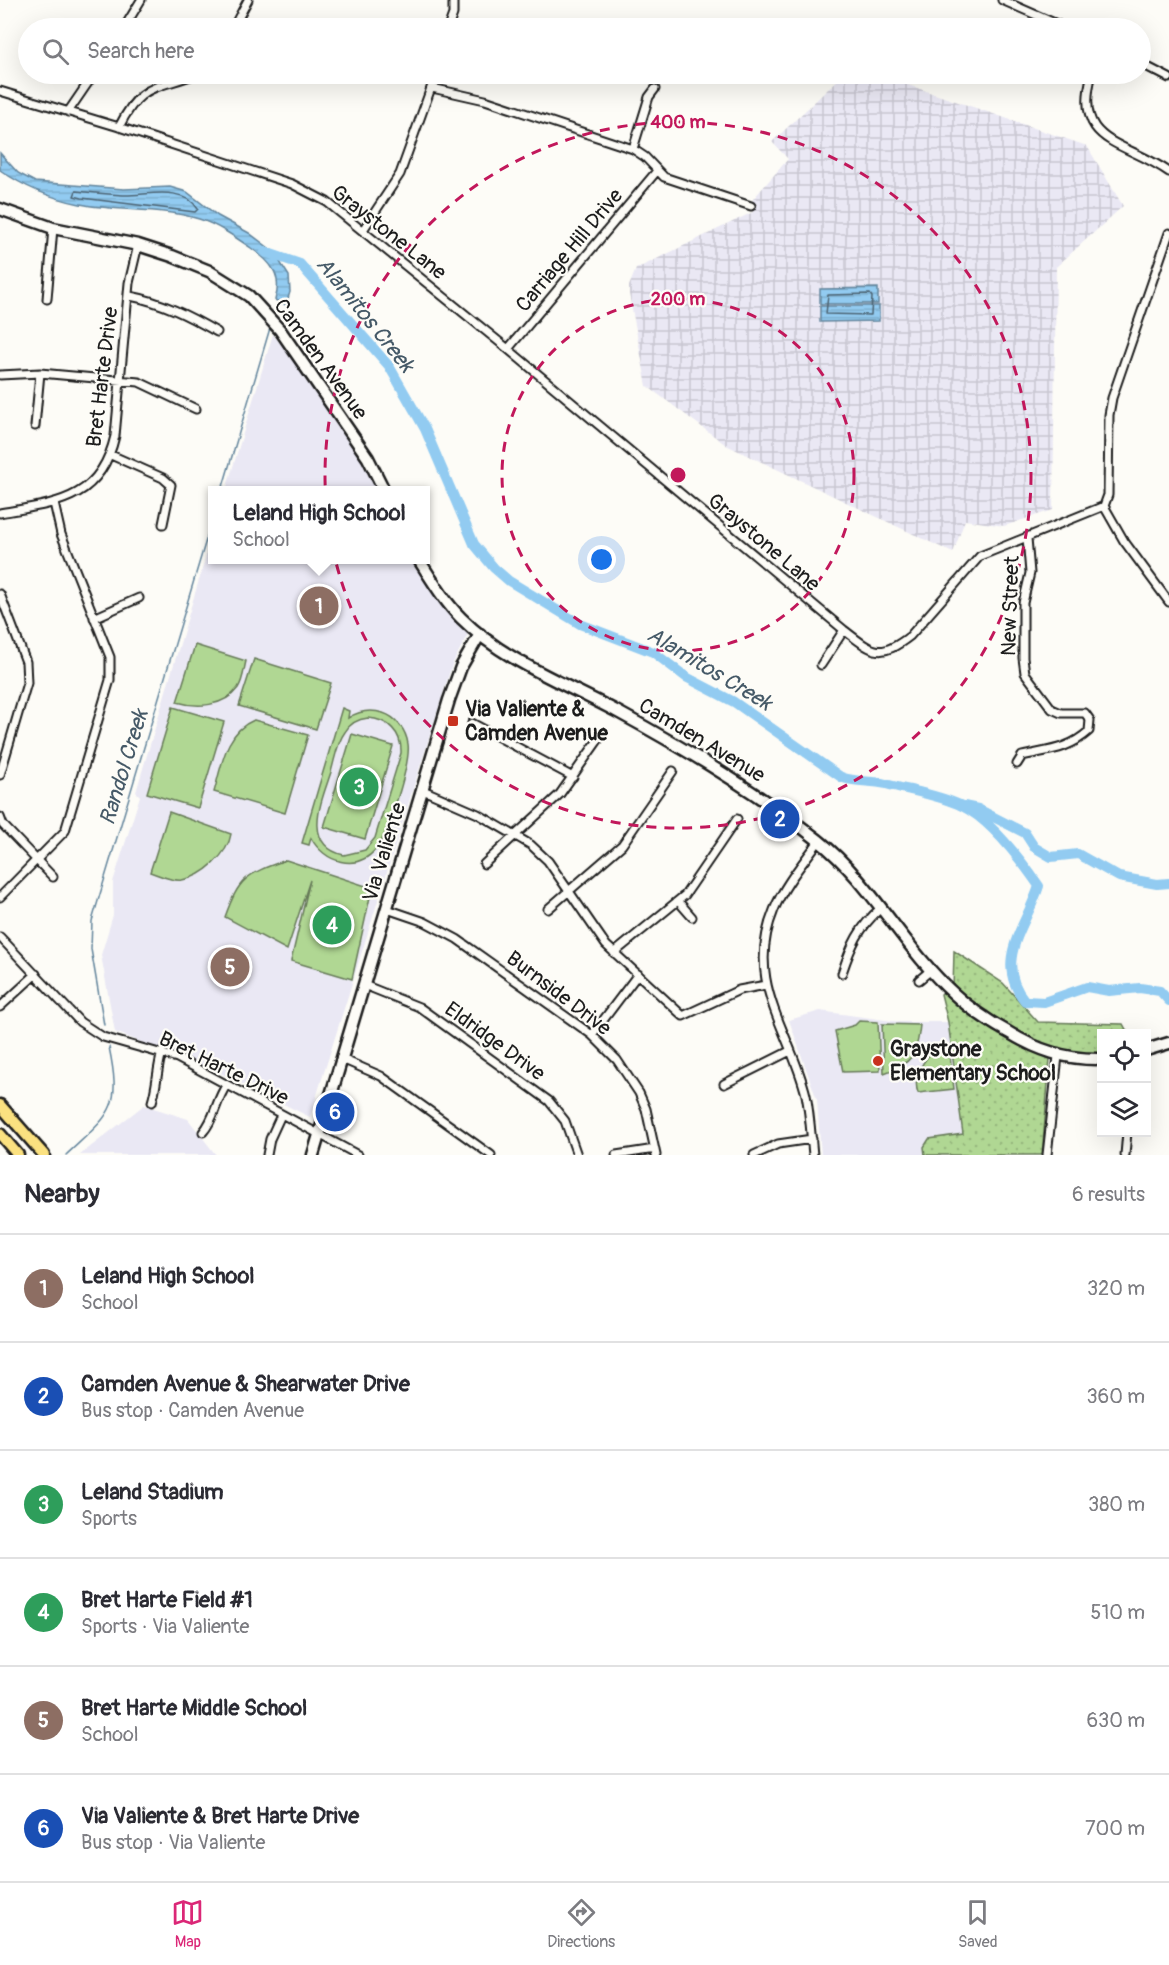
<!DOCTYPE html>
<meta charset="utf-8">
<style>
body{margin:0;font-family:Pangolin,sans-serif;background:#f2f2f3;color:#2b2b33}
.controls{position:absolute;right:18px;bottom:18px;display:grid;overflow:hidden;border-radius:0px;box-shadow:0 6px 24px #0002}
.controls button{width:54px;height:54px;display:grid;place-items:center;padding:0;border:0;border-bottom:2px solid #e1e1e2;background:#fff;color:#2b2b33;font:30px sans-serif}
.you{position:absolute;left:602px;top:560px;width:21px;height:21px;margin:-15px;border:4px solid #fff;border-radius:50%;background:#1a73e8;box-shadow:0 0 0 9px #1a73e833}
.badge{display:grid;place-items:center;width:39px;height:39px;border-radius:50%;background:#db2777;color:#fff;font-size:20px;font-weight:700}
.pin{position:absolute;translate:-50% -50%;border:3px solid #fff;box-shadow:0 2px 6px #0006}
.popup{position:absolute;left:208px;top:486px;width:222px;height:78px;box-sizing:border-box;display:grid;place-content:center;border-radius:0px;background:#fff;filter:drop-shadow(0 2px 4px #0005);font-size:20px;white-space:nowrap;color:#7c7c81}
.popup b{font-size:22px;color:#2b2b33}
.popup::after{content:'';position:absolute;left:50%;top:100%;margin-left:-12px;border:12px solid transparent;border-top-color:#fff}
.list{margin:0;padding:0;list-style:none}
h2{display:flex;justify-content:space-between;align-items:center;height:78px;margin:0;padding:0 24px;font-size:26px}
h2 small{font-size:20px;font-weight:400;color:#7c7c81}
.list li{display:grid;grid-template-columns:39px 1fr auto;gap:18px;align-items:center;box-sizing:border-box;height:108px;padding:0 24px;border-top:2px solid #e1e1e2}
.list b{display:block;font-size:22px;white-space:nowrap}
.list p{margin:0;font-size:20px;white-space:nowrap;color:#7c7c81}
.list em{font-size:20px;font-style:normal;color:#7c7c81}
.icon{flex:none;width:33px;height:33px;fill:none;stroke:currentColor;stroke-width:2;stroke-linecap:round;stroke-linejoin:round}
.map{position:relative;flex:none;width:1169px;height:1155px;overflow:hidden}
.search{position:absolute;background:#fff;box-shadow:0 6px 24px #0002;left:18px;right:18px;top:18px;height:66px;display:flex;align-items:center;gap:15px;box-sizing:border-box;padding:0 21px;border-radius:33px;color:#7c7c81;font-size:22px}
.sheet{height:726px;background:#fff}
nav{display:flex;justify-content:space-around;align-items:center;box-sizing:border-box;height:84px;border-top:2px solid #e1e1e2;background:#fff;font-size:16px;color:#7c7c81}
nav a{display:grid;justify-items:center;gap:3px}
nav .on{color:#db2777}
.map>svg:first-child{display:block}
.built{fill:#eae8f4}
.industrial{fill:url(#industrial-grid)}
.green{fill:#b0d793;stroke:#667a58;stroke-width:1.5;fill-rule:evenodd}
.park{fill:url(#park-dots);stroke:#667a58;stroke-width:1.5}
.water{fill:url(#water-rules);stroke:#63859c;stroke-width:1.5}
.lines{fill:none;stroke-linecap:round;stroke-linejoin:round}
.shore{stroke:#4b6271;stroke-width:1.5}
.stream{stroke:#63859c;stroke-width:1.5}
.river{stroke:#92cbf1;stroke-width:10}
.street-casing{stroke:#1c1c1c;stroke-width:11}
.secondary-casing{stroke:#1c1c1c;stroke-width:15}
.primary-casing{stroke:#1c1c1c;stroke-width:15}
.street{stroke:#fdfcf7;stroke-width:7}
.secondary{stroke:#fdfcf7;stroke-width:10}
.primary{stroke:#fbe180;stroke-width:10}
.ring{fill:none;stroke:#c2185b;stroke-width:3;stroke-dasharray:10 8}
.poi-dot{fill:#c8321e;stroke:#fdfcf7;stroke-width:2}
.labels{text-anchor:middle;stroke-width:4.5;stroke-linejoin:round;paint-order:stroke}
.street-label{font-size:21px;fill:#1c1c1c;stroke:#fdfcf7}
.poi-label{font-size:21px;font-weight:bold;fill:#1c1c1c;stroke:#fdfcf7;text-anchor:start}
.water-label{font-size:22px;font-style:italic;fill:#455967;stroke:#fdfcf7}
.centre{fill:#c2185b;stroke:#fdfcf7;stroke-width:3}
.ring-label{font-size:18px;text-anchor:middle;font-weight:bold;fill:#c2185b;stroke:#fdfcf7;stroke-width:4.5;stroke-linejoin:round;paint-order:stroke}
</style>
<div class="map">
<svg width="1169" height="1155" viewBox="0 0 1169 1155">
<defs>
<pattern id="industrial-grid" width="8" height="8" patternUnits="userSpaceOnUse" patternTransform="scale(1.5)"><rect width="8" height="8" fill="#eae8f4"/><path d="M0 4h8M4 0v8" fill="none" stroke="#c8c6d1"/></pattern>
<pattern id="park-dots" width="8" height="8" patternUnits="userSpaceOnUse" patternTransform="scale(1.5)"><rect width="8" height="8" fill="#b0d793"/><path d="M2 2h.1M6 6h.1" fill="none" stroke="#97b87e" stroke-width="1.8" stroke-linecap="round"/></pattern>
<pattern id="water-rules" width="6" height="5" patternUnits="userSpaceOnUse" patternTransform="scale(1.5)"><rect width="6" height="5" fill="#92cbf1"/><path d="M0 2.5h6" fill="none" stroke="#7daece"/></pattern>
</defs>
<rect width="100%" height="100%" fill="#fdfcf7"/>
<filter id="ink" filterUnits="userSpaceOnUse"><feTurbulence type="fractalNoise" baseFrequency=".0167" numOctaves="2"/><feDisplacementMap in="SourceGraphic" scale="12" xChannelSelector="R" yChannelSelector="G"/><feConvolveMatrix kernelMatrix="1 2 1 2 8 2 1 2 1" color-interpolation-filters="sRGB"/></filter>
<g filter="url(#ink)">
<path class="built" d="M 273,334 L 358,445 L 383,490 L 226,490 Z
M 212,536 L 212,560 L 417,560 L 469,632 L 452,665 L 310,1117 L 214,1070 L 115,1032 L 101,955 L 113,915 L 113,882 L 140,796 L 136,792 Z
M 820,1011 L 900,1022 L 948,1022 L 963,1135 L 944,1155 L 821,1155 L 817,1100 L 789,1020 Z
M 144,1105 L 188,1119 L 216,1155 L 80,1155 Z"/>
<path class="industrial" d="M 844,74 L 876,74 L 1087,146 L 1123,206 L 1056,267 L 1053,510 L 1004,526 L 965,520 L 953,553 L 726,445 L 647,386 L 629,294 L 629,286 L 636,269 L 753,212 L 750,209 L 753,199 L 788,159 L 772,142 Z"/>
<path class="green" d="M 195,645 L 246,661 C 244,669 243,681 238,688 C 224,707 197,708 177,702 Z
M 254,659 L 331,683 L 316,729 L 239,706 Z
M 173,707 L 224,722 L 198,808 L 147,793 Z
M 342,708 L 349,711 L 348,718 C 359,711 370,709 383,713 C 396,717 406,730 408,744 C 411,762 388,835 376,849 C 356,873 324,862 311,838 L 309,845 L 302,843 ZM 368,718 C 388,719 402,733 401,753 L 375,838 L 365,850 L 344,855 C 301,845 322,800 331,772 C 335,759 337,742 345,732 C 350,723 359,719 368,718 Z
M 254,720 L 308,735 L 285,813 L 214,792 C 222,765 225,732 254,720 Z
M 352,734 L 393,746 L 365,839 L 324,827 Z
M 169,812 L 231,834 C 228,854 203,877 182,880 C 173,882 159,875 150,872 Z
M 286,860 L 372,888 L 352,979 L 291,961 L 310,880 L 287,950 L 225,917 C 239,878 246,874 286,860 Z
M 859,1021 L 878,1022 L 880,1071 L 843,1072 L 835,1031 L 855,1025 Z
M 882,1024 L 920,1025 C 917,1055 913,1063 884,1073 Z
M 936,1048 L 949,1049 L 954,1089 L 918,1093 C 912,1076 924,1059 936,1048 Z"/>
<path class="park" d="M 954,951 L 1003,983 L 1038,1022 L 1123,1024 L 1128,1033 L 1102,1034 L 1101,1055 C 1038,1051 1002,1027 953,990 Z
M 944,992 L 957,1006 L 976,1015 L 1008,1039 L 1050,1059 L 1042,1155 L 925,1155 L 924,1147 L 929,1139 L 963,1134 L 948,1022 L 941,994 Z"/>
<path class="water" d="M 0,153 L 18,173 L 35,182 L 124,189 L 170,187 L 187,192 L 218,216 L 249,233 L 273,251 L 289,276 L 290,292 L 286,305 L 275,300 C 283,275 271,262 251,248 C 235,237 218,225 199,219 C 161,207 119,212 80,204 C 50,198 24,187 0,170 Z
M 878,288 L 878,304 L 820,304 L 820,289 Z
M 820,306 L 879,306 L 879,321 L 820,322 Z"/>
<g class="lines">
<path class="shore" d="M 76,191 C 92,193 107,194 123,195 C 147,196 182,184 198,209 L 195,212 L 82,198 L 74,196 Z
M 870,294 L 872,297 L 871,315 L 826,314 L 828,295 Z"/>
<path class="stream" d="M 222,490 L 270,328
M 104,1025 L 91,949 L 92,921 L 212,520
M 66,1155 C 111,1113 122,1110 109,1047"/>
<path class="river" d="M 265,252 L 300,264 L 389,366 L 425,429 L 474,544 L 494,568 L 509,581 L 580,624 L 653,652 L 686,677 L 734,702 L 841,777 C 856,783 871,780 886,784 C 911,791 939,795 962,806 C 991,820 1021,860 1039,886 C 1027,925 992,961 1025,1001 L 1044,1002 L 1087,987 L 1109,991 L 1140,988 L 1160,991 L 1169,1001
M 964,806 L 978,809 L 1025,833 L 1034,847 L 1051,857 L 1078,854 L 1119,877 L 1157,884 L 1169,883"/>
<g class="street-casing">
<path id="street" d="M 1002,0 L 1066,28
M 124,28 L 141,0
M 233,28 L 248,0
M 448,28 L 453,14 L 453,0
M 1140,63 L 1169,78
M 1092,74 C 1072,145 1124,140 1169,172
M 432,88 L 485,100 L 633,149 L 645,157 L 664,177 L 751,206
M 0,91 L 119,127 L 292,184 L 327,202 L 508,349 L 844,630 C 873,652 879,660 910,636 L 980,556 L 1104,506 L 1108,495 L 1109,415 L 1112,398 L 1169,233
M 68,112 L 94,74
M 119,127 C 141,83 153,90 196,74
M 633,149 L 649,97 L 655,89
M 363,230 L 400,174 L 436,74
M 130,296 C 162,302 189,316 217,332
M 47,299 L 53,228
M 508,349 L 656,172
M 0,375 L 40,373 L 139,382 L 196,409
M 35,426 L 40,373
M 111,455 L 163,478 L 171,485 L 163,524
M 1104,506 L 1124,541 L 1169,602
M 0,513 C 56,503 100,501 115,436 L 129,283 L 138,245
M 0,594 L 26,662 L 27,683 L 0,775
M 94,618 L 139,598
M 821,665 L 844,630
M 472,723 L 573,777
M 1017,764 L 1022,756 C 1048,750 1068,750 1089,731 L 1090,720 L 1085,713 L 1061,713 L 1052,709 L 1025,673 L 1023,658 L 1023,603 L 1030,573 L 1027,538
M 423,790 L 478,814 L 531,845 L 548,861 L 606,945 L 683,1016 L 739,990 L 766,985
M 0,817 L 3,825 L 53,877
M 484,864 L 560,794 L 603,733
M 0,897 L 65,831 L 110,680 L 110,657 L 61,534 L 54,503
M 678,901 L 692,917
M 387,909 L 425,922 L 457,939 L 592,1035 L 617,1060 L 639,1093 L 646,1109 L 656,1155
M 548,909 L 622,845 L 673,771
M 0,937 L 80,1022 L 103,1037 L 177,1058 L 358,1155
M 614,953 L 685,895 L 737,819
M 842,973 C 851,946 859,927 881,908
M 919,980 L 931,970
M 364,985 L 419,1007 L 549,1101 L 565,1121 L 577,1155
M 0,1007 L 36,974
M 592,1035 L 638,974
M 342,1059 L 381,1076 L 491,1155
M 724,1084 L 790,1051
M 152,1102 C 157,1086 157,1069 162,1052
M 203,1132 C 215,1119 216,1100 226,1086
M 267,1155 L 270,1139 L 281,1115
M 616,1155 L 655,1149
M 754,1155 L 778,1144 L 812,1139
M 813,1155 C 811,1135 810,1115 806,1095 C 790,1029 744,983 774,910 C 784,885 803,863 819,841
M 1047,1155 L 1058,1056
M 1125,1155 L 1127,1132"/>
</g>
<g class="secondary-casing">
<path id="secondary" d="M 0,209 L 53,228 L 138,245 L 172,256 L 209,271 L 249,296 L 280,330 L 368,458 L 384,490
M 419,560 C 432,580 444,601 461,618 C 504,661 564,683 616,711 C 686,749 756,791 818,840 C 871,882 903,947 953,993 C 969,1008 988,1021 1008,1032 C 1037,1050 1066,1060 1102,1059
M 1146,1050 L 1169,1043
M 313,1155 L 449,700 L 461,667 L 480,634"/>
</g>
<g class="primary-casing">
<path id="primary" d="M 0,1105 L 44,1155
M 0,1134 L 18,1155"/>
</g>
<use href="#street" class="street"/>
<use href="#secondary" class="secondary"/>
<use href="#primary" class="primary"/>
</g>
</g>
<g class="ring">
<circle cx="678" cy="475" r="176"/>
<circle cx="678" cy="475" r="353"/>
</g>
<g class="poi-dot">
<rect x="447" y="715" width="12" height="12" rx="3"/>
<circle cx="878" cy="1061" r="6"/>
</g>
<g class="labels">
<g class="street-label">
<text transform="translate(389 232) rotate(38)" y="7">Graystone Lane</text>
<text transform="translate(569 250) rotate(-50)" y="7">Carriage Hill Drive</text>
<text transform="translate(321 359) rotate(54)" y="7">Camden Avenue</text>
<text transform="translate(102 377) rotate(-83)" y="7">Bret Harte Drive</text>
<text transform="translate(764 542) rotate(40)" y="7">Graystone Lane</text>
<text transform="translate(1010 606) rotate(-88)" y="7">New Street</text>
<text transform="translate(702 740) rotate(31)" y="7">Camden Avenue</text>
<text transform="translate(384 852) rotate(-73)" y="7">Via Valiente</text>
<text transform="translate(559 993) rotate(37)" y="7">Burnside Drive</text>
<text transform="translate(495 1041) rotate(36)" y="7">Eldridge Drive</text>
<text transform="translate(224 1068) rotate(26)" y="7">Bret Harte Drive</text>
</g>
<g class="poi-label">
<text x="465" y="716">Via Valiente &amp;<tspan x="465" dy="24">Camden Avenue</tspan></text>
<text x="890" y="1056">Graystone<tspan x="890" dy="24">Elementary School</tspan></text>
</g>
<g class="water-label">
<text transform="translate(366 314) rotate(51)" y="8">Alamitos Creek</text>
<text transform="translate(710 668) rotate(31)" y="8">Alamitos Creek</text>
<text transform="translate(123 767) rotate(-73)" y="8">Randol Creek</text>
</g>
</g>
<circle cx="678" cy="475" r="9" class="centre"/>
<g class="ring-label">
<text x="678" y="128">400 m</text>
<text x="678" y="305">200 m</text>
</g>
</svg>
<div class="controls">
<button><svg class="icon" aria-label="locate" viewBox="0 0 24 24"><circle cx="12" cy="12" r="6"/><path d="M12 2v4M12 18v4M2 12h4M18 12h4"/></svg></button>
<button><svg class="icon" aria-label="layers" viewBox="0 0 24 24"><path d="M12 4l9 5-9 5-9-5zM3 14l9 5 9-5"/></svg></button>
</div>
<div class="you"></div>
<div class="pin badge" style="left:319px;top:606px;background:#8d6e63">1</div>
<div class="popup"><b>Leland High School</b>School</div>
<div class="pin badge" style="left:780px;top:819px;background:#1a4fb4">2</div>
<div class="pin badge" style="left:359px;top:787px;background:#2e9e5b">3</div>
<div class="pin badge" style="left:332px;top:925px;background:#2e9e5b">4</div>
<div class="pin badge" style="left:230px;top:967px;background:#8d6e63">5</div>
<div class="pin badge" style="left:335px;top:1112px;background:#1a4fb4">6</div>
<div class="search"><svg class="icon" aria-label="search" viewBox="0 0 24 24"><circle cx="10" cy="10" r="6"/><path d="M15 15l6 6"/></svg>Search here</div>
</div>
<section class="sheet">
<h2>Nearby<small>6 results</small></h2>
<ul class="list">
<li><span class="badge" style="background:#8d6e63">1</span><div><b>Leland High School</b><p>School</p></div><em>320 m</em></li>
<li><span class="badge" style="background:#1a4fb4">2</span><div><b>Camden Avenue &amp; Shearwater Drive</b><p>Bus stop · Camden Avenue</p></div><em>360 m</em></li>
<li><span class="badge" style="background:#2e9e5b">3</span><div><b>Leland Stadium</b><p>Sports</p></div><em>380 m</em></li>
<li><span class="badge" style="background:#2e9e5b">4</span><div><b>Bret Harte Field #1</b><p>Sports · Via Valiente</p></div><em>510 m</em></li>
<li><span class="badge" style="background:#8d6e63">5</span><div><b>Bret Harte Middle School</b><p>School</p></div><em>630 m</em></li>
<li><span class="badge" style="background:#1a4fb4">6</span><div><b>Via Valiente &amp; Bret Harte Drive</b><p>Bus stop · Via Valiente</p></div><em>700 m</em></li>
</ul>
</section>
<nav>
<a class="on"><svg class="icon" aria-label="map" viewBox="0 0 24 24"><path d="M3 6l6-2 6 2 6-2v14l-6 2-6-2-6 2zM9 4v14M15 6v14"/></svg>Map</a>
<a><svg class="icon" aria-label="directions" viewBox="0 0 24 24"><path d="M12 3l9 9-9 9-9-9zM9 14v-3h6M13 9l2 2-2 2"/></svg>Directions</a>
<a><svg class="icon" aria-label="saved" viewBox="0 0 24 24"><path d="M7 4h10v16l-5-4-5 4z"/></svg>Saved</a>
</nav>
